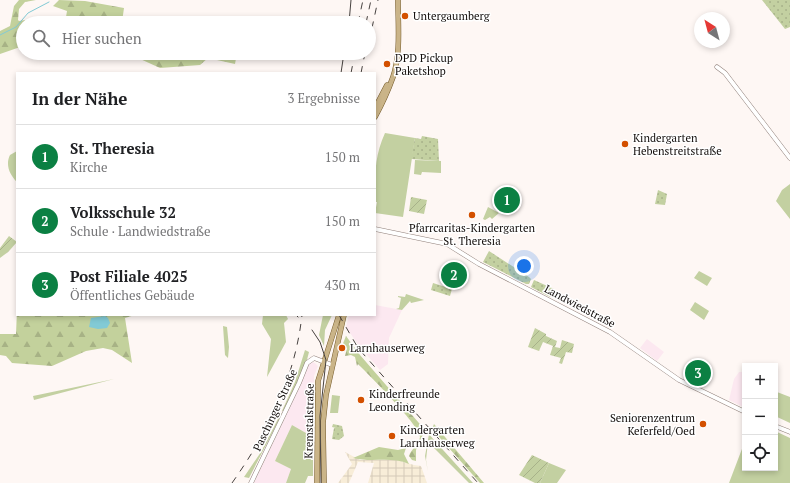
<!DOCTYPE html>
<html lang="de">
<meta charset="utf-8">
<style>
body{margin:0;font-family:"PT Serif",serif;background:#f2f2f2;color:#202124}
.controls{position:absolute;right:12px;bottom:12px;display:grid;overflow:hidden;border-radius:0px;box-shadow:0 2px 6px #0003}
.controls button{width:36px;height:36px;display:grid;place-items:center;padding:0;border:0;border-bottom:1px solid #e0e0e0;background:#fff;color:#202124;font:20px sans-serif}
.compass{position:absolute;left:694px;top:12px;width:36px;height:36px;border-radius:50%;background:#fff;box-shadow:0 2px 6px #0003;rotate:324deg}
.you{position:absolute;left:524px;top:266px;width:14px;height:14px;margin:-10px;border:3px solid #fff;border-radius:50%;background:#1a73e8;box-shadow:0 0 0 6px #1a73e833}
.badge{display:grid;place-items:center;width:26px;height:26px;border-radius:50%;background:#0b8043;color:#fff;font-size:13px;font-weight:700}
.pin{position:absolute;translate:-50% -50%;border:2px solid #fff;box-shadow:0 1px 4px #0006}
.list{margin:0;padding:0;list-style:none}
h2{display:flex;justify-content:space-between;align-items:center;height:52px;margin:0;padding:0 16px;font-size:17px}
h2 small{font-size:13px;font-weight:400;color:#757577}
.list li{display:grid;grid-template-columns:26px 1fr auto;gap:12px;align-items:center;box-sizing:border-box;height:64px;padding:0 16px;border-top:1px solid #e0e0e0}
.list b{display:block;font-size:15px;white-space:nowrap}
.list p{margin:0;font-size:13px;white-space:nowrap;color:#757577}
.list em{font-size:13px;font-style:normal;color:#757577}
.icon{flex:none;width:22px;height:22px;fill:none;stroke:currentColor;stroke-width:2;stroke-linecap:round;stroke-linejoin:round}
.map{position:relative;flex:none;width:790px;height:483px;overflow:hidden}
.search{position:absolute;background:#fff;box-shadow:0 2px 6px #0003;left:16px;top:16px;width:360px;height:44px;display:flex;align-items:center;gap:10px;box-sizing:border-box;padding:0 14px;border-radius:22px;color:#757577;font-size:15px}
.panel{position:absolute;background:#fff;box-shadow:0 2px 6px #0003;left:16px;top:72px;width:360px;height:244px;border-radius:0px}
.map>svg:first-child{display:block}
.commercial{fill:#fce8f0}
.industrial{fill:url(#industrial-grid)}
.grass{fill:#c3d0a1}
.forest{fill:url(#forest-firs)}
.park{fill:url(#park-dots)}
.garden{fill:url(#garden-furrows)}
.water{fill:#82cad5}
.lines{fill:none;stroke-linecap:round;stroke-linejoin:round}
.stream{stroke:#82cad5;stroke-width:1}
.secondary-casing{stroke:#91817b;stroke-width:5}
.primary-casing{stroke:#735929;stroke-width:5.5}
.secondary{stroke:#fff;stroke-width:4}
.primary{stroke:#cab488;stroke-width:4.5}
.tram{stroke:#474240;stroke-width:1}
.rail{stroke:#474240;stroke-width:1;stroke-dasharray:7 7;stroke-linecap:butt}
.poi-dot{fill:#d35000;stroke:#fff;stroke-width:1.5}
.labels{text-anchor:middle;stroke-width:3;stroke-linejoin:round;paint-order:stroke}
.poi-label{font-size:11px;fill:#130e0c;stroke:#fff;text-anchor:start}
.street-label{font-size:11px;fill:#130e0c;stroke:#fff}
</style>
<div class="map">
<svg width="790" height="483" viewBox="0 0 790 483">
<defs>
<pattern id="industrial-grid" width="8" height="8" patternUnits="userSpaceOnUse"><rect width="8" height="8" fill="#f8edd8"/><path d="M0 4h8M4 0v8" fill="none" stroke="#d4cab8"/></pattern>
<pattern id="forest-firs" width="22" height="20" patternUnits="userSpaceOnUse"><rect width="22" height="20" fill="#c3d19c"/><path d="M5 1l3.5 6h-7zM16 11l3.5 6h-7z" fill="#a7b285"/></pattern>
<pattern id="park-dots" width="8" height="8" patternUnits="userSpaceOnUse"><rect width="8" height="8" fill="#c3d0a1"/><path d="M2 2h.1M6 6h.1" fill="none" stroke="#a7b189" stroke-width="1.8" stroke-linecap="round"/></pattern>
<pattern id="garden-furrows" width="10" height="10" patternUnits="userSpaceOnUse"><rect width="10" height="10" fill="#c3d0a1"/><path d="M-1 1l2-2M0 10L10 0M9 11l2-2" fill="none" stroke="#a7b189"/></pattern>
</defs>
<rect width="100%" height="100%" fill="#fef7f4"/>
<path class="commercial" d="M 375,305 L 402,310 L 389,338 L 388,364 L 380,370 L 359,346 L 346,327 L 349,315 L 375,315 Z
M 647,339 L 664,352 L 657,361 L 640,348 Z
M 312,362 L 315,363 L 318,366 L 314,376 L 313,437 L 292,425 L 275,461 L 291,469 L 286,483 L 254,483 L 301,384 L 308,365 Z
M 739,372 L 745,372 L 745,408 L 729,400 L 734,379 Z"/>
<path class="industrial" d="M 345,452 L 360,460 L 397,460 L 414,465 L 421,466 L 427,483 L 368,483 L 374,463 L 358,462 L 349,483 L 338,483 L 352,464 Z"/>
<path class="grass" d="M 385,133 L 415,138 L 403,217 L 375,213 L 377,202 L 375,202 C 375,176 374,157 385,133 Z
M 17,151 L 17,182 C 10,175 5,165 10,155 Z
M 415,160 L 441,161 L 441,173 L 422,172 L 421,175 L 414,174 Z
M 790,184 L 790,219 L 776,201 L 782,190 Z
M 488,207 L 499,213 L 492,219 L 490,217 L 485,220 L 483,219 Z
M 699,271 L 712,278 L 707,286 L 694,278 Z
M 406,294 L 424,300 L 411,303 L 410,301 L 402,310 L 396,309 L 399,308 L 401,298 L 398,297 L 398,296 L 405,297 Z
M 695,302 L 709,311 L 704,320 L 690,310 Z
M 263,315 L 286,315 L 288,319 L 284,323 L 286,342 L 267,377 L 271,339 L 262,324 Z
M 323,315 L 332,315 L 325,330 L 324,346 L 319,335 Z
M 223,326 L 227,327 L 229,347 L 228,358 L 225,355 Z
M 305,350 L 309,352 C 305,371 293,393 284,411 L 282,411 L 295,382 Z
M 114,379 L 34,400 L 33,396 Z
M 777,392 L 790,397 L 790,423 L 775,416 L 775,397 Z
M 332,395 L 340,396 L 338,413 L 330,413 Z
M 281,413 L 282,414 L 249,478 L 244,477 L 261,452 Z
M 292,425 L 313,437 L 313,476 L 308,476 L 305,483 L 286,483 L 291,469 L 275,461 Z
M 775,431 L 790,438 L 790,483 L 729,483 L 745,441 L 745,468 L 775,468 Z
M 429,434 L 434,440 L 473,483 L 469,483 L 428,442 L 426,460 L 428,472 L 425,456 Z
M 549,463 L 566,470 L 557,483 L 540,483 Z"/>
<path class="forest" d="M 19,0 L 36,0 L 25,2 L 19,9 L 18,20 L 19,21 L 25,20 L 31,23 L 23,23 L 23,46 L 0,54 L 0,31 L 10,26 L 14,6 Z
M 59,0 L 85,1 L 124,8 L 122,22 L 125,23 L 65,23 L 67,11 L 53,6 Z
M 155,16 L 186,20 L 194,23 L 202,21 L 214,23 L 153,23 Z
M 127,53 L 237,53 L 235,64 L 208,58 L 200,65 L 160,68 Z
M 17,310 L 17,315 L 135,315 L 125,318 L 132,363 L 112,350 L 103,348 L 86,351 L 52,366 L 12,363 L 6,356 L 0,355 L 0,334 L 16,334 Z
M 346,336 L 360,355 L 425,430 L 416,450 L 416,461 L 412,460 L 409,456 C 411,449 419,445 420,437 C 420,426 372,378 362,368 L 358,364 L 357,366 L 355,357 L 351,355 L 345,356 L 347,348 L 342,346 Z
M 434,424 L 484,483 L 480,483 L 432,429 Z
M 379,447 L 398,450 L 406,448 L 404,454 L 409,464 C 391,456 372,463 353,458 Z"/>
<path class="park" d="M 762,0 L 790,0 L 790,27 L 785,29 Z
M 422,136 L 438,139 L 439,161 L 411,159 L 415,138 L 421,139 Z
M 658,190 L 667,194 L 665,205 L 655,204 Z
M 489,251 L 529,277 L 531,279 L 529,284 L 526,284 L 483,262 Z
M 534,280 L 554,289 L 550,297 L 531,287 Z
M 433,283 L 452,289 L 450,296 L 431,290 Z
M 333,424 L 342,426 L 344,436 L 339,440 L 332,439 L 334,428 L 336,428 L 332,427 Z"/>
<path class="garden" d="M 411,197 L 427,200 L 424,214 L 409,211 Z
M 9,236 L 17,242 L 8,252 L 0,258 L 0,248 Z
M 535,328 L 546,334 L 546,336 L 557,341 L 555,347 L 560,348 L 562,340 L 574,344 L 572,353 L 566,352 L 562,364 L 559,363 L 561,358 L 550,355 L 553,346 L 543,342 L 539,351 L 528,347 Z
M 532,455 L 549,463 L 540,483 L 535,483 L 519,475 Z"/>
<path class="water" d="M 105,316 L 108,318 L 110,323 L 107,328 L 98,329 L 89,327 L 91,318 Z"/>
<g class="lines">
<path class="stream" d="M 0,35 L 16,27 L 28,13 L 49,2"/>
<g class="secondary-casing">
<path id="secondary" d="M 717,67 L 725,73 L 790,158
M 375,229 L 447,244 L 479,264 L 610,332 L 679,380 L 745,412
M 775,426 L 790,432
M 251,483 L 299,383 L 307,363 L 314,358 L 332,365"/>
</g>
<g class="primary-casing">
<path id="primary" d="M 375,108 L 387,85
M 375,117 C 382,104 388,91 393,77 C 401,53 398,25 398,0
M 317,483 L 318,381 L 339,315
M 324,483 L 323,423 L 326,395 L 344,315"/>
</g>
<use href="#secondary" class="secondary"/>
<use href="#primary" class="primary"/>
<path class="tram" d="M 349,23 L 351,0
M 341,73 L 344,53
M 296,315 L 298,317
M 312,330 L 320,342 L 326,360 L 320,416 L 321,483"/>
<path class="rail" d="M 358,23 L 363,0
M 366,23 L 371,0
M 369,42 L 378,0
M 351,73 L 355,53
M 361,73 L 365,53
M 339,315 L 358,348 L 478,483
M 232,483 C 268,432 295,378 302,315"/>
</g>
<g class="poi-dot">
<circle cx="405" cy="16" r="4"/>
<circle cx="387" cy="64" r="4"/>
<circle cx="625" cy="144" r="4"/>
<circle cx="472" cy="215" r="4"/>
<circle cx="342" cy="348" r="4"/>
<circle cx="361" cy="400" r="4"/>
<circle cx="703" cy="424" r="4"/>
<circle cx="392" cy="436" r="4"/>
</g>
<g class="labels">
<g class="poi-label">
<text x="413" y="20">Untergaumberg</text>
<text x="395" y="62">DPD Pickup<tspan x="395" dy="13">Paketshop</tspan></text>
<text x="633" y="142">Kindergarten<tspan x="633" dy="13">Hebenstreitstraße</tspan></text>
<text x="472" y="232" text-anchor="middle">Pfarrcaritas-Kindergarten<tspan x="472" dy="13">St. Theresia</tspan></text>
<text x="350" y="352">Larnhauserweg</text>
<text x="369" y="398">Kinderfreunde<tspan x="369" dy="13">Leonding</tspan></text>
<text x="695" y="422" text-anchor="end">Seniorenzentrum<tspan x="695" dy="13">Keferfeld/Oed</tspan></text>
<text x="400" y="434">Kindergarten<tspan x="400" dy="13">Larnhauserweg</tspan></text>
</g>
<g class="street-label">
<text transform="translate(580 306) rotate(28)" y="4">Landwiedstraße</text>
<text transform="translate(275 410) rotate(-65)" y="4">Paschinger Straße</text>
<text transform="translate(309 421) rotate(-89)" y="4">Kremstalstraße</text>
</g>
</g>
</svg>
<div class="controls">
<button>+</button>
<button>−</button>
<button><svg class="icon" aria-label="locate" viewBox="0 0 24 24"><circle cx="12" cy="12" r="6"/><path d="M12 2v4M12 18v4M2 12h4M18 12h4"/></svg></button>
</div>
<svg class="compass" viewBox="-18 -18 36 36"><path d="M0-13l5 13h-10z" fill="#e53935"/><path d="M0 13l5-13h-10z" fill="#757577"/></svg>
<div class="you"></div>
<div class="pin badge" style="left:507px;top:200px">1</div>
<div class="pin badge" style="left:454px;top:275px">2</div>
<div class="pin badge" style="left:698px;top:373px">3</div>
<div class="search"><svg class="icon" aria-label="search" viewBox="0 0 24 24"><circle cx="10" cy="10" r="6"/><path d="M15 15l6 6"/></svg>Hier suchen</div>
<section class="panel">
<h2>In der Nähe<small>3 Ergebnisse</small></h2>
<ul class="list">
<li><span class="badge">1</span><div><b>St. Theresia</b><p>Kirche</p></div><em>150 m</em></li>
<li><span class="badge">2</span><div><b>Volksschule 32</b><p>Schule · Landwiedstraße</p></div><em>150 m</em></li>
<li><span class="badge">3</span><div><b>Post Filiale 4025</b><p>Öffentliches Gebäude</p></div><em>430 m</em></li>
</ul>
</section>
</div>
